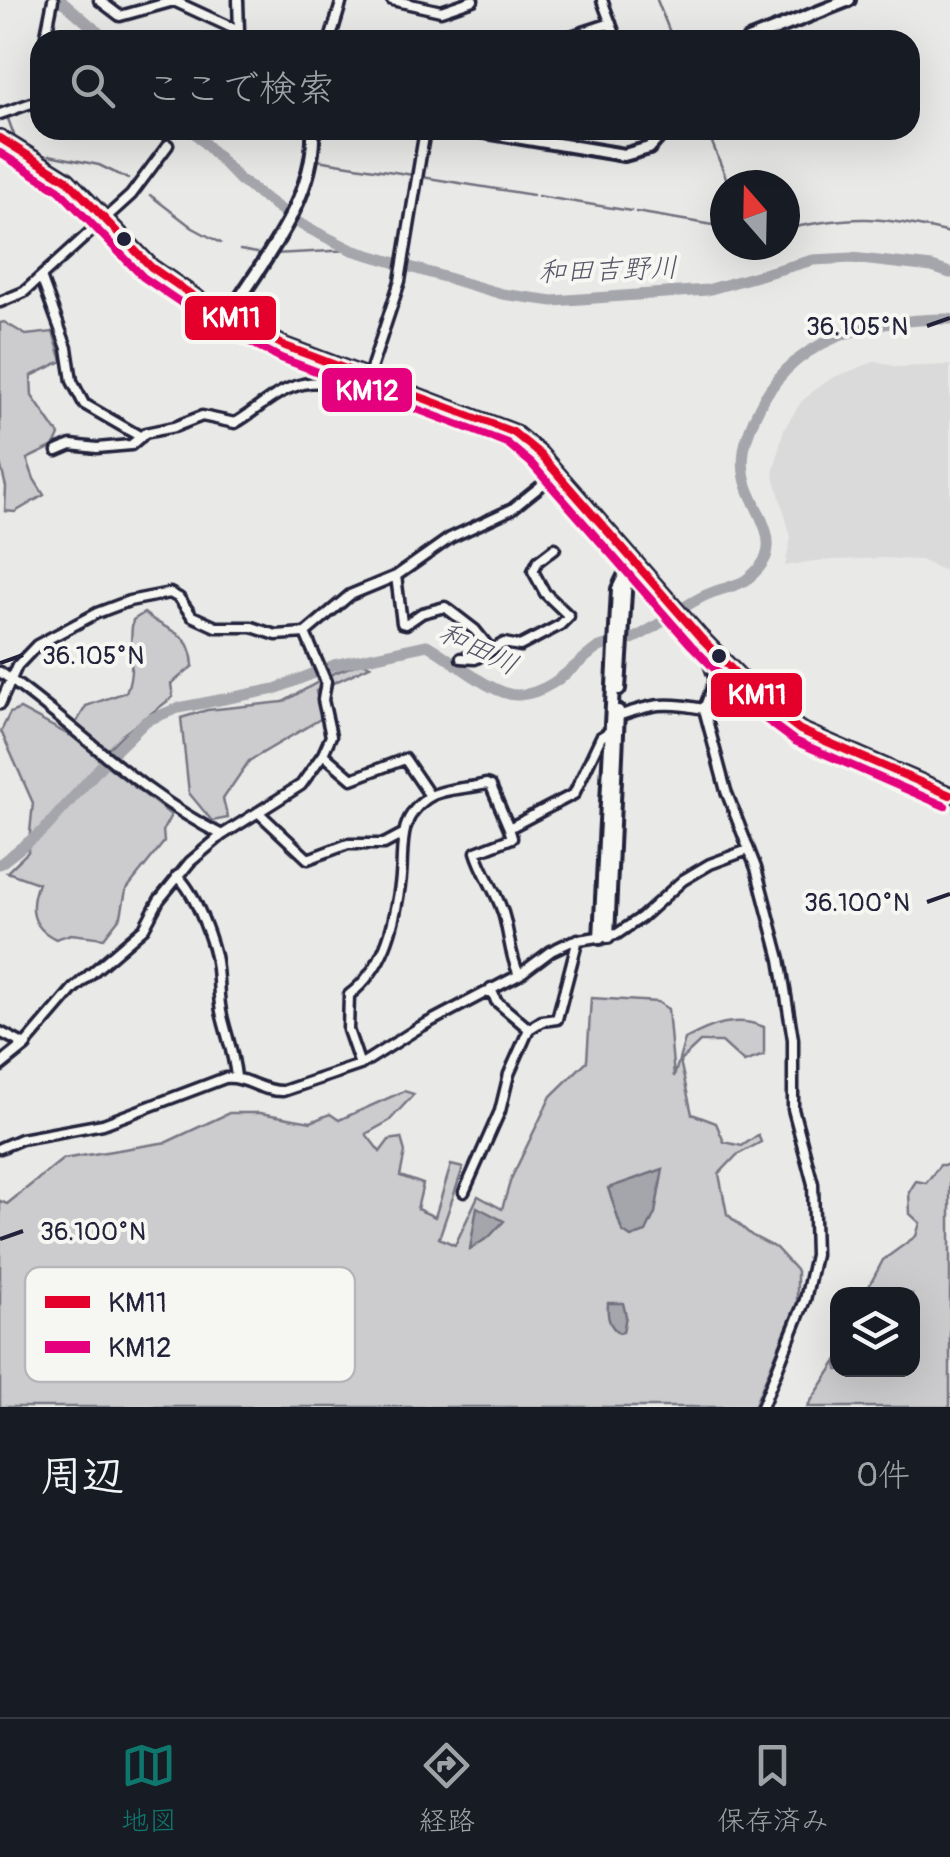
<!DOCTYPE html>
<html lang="ja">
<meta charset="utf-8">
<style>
body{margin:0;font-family:Pangolin,"Klee One",sans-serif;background:#20242c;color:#f1f3f6}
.controls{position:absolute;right:30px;bottom:30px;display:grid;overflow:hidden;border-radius:20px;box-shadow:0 10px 40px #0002}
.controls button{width:90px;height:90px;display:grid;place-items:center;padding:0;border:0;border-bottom:2px solid #363941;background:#171b24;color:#f1f3f6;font:50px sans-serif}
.compass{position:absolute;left:710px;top:170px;width:90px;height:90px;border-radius:50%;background:#171b24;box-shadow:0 10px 40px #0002;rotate:340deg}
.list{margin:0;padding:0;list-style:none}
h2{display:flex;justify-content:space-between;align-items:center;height:130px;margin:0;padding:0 40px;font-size:42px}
h2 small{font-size:32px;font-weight:400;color:#9ea1a6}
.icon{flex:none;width:55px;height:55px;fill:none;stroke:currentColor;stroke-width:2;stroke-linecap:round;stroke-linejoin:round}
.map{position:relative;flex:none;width:950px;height:1407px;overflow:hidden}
.search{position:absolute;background:#171b24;box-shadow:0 10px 40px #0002;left:30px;right:30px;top:30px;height:110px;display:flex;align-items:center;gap:25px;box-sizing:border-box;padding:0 35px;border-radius:30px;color:#9ea1a6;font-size:38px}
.sheet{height:310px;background:#171b24}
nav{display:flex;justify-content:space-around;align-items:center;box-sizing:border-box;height:140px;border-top:2px solid #363941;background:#171b24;font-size:28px;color:#9ea1a6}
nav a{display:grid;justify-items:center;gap:5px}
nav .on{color:#0f766e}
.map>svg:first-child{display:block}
.built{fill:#dadada}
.green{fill:#ccccce;stroke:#777784;stroke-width:2.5}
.water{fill:#a5a5ac;stroke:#71717f;stroke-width:2.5}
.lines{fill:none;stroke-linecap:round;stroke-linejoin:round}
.stream{stroke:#71717f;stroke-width:2.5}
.river{stroke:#a5a5ac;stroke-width:11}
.minor-casing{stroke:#22223b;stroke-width:15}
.tertiary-casing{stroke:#22223b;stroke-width:18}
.trunk-casing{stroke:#22223b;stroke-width:20}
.minor{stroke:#f6f6f2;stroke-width:8}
.tertiary{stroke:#f6f6f2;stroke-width:10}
.trunk{stroke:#f6f6f2;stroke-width:12}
.bus-1-casing{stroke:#f6f6f2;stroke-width:15}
.bus-2-casing{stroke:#f6f6f2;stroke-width:15}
.bus-1{stroke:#e4002b;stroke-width:8}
.bus-2{stroke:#e5007d;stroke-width:8}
.ticks{fill:none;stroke:#22223b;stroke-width:4}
.bus-dot{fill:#22223b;stroke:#f6f6f2;stroke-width:4}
.labels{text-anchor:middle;stroke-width:8;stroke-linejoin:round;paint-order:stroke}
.water-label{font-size:28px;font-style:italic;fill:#565668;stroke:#f6f6f2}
.key{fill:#f6f6f2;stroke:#b6b6bb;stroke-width:2.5}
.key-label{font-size:28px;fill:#22223b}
.ticks-label{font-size:25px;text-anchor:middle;fill:#22223b;stroke:#f6f6f2;stroke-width:8;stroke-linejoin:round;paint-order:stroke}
.line-badge{stroke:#f6f6f2;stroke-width:4}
.badge-label{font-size:28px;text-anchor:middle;font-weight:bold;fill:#fff}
</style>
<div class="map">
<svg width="950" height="1407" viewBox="0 0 950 1407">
<rect width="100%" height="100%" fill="#e9e9e7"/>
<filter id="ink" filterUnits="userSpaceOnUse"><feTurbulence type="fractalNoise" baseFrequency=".01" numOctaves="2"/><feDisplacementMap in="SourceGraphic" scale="20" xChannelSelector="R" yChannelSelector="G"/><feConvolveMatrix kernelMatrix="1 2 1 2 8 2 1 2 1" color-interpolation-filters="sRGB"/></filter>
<g filter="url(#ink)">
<path class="built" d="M 876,361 L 897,367 L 950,365 L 950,573 L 920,560 L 881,558 L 814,561 L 785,566 L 791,537 L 773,473 L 784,429 L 801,402 L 816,389 L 832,378 Z"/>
<path class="green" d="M 4,322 L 26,335 L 53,332 L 62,361 L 31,376 L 32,396 L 59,435 L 54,446 L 27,459 L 34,479 L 44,495 L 15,512 L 5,511 L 6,487 L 0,463 L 0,323 Z
M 144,613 C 169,634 191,629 193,666 L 171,684 L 173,697 L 121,736 L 98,759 L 171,815 L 163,830 L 164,842 L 126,890 L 121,916 L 104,938 L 71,934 L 56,939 C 30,927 29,907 38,883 L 7,872 L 28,852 L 33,803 L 1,731 L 10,713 L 20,709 L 69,735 L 86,706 L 126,692 C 136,670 128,644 133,620 Z
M 363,662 L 370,666 L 316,691 L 322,718 L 249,761 L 223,799 L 228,818 L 212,821 L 189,793 L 181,718 L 207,710 L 283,702 L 334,673 Z
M 591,998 L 658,1002 L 668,1009 L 674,1077 L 685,1039 C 712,1025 735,1015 764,1027 L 764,1055 L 744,1062 L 722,1042 L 700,1042 L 680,1061 L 692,1114 L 716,1123 L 724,1142 L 742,1146 L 758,1135 L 761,1142 L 737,1155 L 719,1174 L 727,1214 L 751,1235 L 776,1248 L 797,1271 L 797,1303 L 754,1407 L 0,1407 L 0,1201 L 7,1204 L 63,1159 L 167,1142 L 229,1113 L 260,1113 L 311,1122 L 330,1114 L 339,1120 L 404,1091 L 414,1094 L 389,1121 L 366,1134 L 380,1152 L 389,1140 L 401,1138 L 405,1152 L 400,1176 L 423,1184 L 417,1209 L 435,1217 L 451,1165 L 463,1168 L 439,1238 L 455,1245 L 478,1196 L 502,1209 L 511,1179 L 551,1096 L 587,1061 Z
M 940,1165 L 950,1165 L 950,1407 L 807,1407 L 837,1361 L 838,1370 L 912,1370 L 912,1294 L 865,1294 L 883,1260 L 916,1236 L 920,1223 L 910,1214 L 909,1192 L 916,1181 L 926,1183 Z"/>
<path class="water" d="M 663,1169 L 655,1213 L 646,1232 L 631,1237 L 622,1231 L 608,1188 Z
M 477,1207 L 504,1221 L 489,1237 L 470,1249 Z
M 608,1303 L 623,1303 L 626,1316 L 623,1332 L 619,1333 C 608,1325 607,1316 608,1303 Z"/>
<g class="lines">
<path class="stream" d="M 657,0 L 673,40
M 7,116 L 14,135
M 707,130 L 729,185
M 49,155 L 99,165 L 128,179
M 317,160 L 413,175
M 422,177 L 533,195
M 150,195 L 193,228 L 221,243
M 538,196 L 631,211
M 636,212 L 725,227
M 785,229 C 854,214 882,216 950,233
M 240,250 L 257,253
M 273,254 L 352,250"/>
<path class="river" d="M 61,0 L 107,40
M 192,130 L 240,180 L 302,225 L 352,250 L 502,294 L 553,301 L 707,290 L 813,260 L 852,258 L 932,267 L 950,273
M 0,864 L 45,829 L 110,756 L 146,721 L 178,708 L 275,689 L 334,665 L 427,645 C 451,658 494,697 519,695 C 551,693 573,666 596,649 C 606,642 621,644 632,639 C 660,627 682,604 711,593 C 723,588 735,587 746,580 C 754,574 762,566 766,557 C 776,531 749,502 745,478 C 740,456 746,438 754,419 C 788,336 870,319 950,319"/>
<g class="minor-casing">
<path id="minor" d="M 99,0 L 120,16 L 174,1 L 239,31
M 238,0 L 239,31 L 243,40
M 392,0 L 441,11 L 473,0
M 602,0 L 617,40
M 45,40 L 53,0
M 330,40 L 342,0
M 559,40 L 611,23
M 0,114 L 40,100
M 41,277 L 67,348 L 72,381 L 84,404 L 141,437
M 0,302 L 24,292 L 131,195 L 168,145
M 368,378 L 400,281 L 425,130
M 57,451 L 71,445 L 97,448 L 131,445 L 145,433 L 174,427 L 202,416 L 235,423 C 258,410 275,390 303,384 C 321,379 342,388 355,373
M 396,576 L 402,623 L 406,624 L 422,613 L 445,607 L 475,630 L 491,650
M 700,639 L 715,680 L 745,693 L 754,692
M 461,658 L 475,659 L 504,643 L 520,646 L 560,625 L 569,616 L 545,593 L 533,571 L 538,561 L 555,548
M 0,672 C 76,725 138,793 222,835
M 715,680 L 704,709 L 726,791 L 756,868 L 780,959 L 793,1039 L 793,1109 L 813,1184 L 815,1255 L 805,1300 L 762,1407
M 0,704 L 17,666 L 37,645 L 97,613 L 129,601 L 170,593 L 179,598 L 192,616 L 216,627 L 252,627 L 276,635 L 305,633 L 350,595 L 396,576 L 450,538 L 512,509 L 557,473
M 615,717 C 653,704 663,701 704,709
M 323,754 L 352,779 L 405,759 L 430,796
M 258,812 L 308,859 L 348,844 L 384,844 L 401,835
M 509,828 L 512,838 L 476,852 C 483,876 500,896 505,920 C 510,941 510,954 519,975
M 177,876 C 195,891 215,945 217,969 C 219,985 218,1000 222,1016 C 227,1037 234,1055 236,1077
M 491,988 L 496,1001 L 529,1029
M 0,1032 L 25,1045 L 73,989 L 144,928 L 159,900 L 190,862 L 222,835 L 301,785 L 323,754 L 331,736 L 323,700 L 326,682 L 305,633
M 360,1065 L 348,1030 L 349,995 C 384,968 394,928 400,885 C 405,854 395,821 426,799 C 441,788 468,789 486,784 L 491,786 L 509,828 L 574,794 L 601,737 L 609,732
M 0,1148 L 21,1139 L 103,1124 L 225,1078 C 246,1076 262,1092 283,1091 L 360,1065 L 420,1027 L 519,975 L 551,951 L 572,941 L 617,934 L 642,917 L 683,880 L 710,864 L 748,850
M 464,1192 L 500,1111 L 509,1074 L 529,1029 L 542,1021 L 557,1019 L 578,939"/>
</g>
<g class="tertiary-casing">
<path id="tertiary" d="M 748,40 L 849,0
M 473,130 L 624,155 L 649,148 L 665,130
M 228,317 C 262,261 316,199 313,130
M 619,689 L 626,576
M 608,937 L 618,711
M 600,938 L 618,589 L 632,560
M 0,1065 L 25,1045"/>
</g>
<g class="trunk-casing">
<path id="trunk" d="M 0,138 L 67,180 L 151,267 L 208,306 L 285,346 L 513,432 L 540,454 L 700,637 L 768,706 L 800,730 L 950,795"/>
</g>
<use href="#minor" class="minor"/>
<use href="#tertiary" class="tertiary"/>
<use href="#trunk" class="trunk"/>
<g class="bus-1-casing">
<path id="bus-1" d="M 0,138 L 67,180 L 151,267 L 208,306 L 285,346 L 513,432 L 540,454 L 700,637 L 768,706 L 800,730 L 950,795"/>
</g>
<g class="bus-2-casing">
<path id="bus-2" d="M 0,153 L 59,190 L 143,277 L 202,317 L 281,358 L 507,443 L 531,463 L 691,645 L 760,715 L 795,741 L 945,806"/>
</g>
<use href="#bus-1" class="bus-1"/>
<use href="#bus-2" class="bus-2"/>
</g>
</g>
<path class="ticks" d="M 927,326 L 950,318M 0,663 L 23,655M 927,902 L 950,894M 0,1239 L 23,1231"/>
<g class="bus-dot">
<circle cx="124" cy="239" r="9"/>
<circle cx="719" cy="656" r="9"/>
</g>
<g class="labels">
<g class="water-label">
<text transform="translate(608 269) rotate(-2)" y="10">和田吉野川</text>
<text transform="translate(479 648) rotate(26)" y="10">和田川</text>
</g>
</g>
<rect x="25" y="1267" width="330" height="115" rx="15" class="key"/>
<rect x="45" y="1296" width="45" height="12" fill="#e4002b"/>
<rect x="45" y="1341" width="45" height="12" fill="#e5007d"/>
<g class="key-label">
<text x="108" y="1312">KM11</text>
<text x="108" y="1357">KM12</text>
</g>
<g class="ticks-label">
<text x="857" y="335">36.105°N</text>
<text x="93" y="664">36.105°N</text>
<text x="857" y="911">36.100°N</text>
<text x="93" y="1240">36.100°N</text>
</g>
<g class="line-badge">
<rect x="183" y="294" width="95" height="48" rx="10" fill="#e4002b"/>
<rect x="320" y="366" width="94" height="48" rx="10" fill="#e5007d"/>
<rect x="709" y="671" width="95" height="48" rx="10" fill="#e4002b"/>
</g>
<g class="badge-label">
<text x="231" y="327">KM11</text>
<text x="367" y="400">KM12</text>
<text x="757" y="704">KM11</text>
</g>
</svg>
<div class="controls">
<button><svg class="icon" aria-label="layers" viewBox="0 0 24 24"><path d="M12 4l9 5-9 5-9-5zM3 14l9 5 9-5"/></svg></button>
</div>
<svg class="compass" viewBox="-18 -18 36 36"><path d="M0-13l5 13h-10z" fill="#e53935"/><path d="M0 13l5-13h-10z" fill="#9ea1a6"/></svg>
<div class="search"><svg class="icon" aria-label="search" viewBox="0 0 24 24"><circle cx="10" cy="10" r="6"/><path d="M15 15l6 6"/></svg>ここで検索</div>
</div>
<section class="sheet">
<h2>周辺<small>0件</small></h2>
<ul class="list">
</ul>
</section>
<nav>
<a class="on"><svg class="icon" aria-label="map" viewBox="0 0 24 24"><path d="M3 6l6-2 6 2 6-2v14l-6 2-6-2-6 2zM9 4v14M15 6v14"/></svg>地図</a>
<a><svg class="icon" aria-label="directions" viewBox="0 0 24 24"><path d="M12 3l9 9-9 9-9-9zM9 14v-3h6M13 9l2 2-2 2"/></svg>経路</a>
<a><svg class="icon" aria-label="saved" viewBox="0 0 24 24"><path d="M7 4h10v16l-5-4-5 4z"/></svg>保存済み</a>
</nav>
